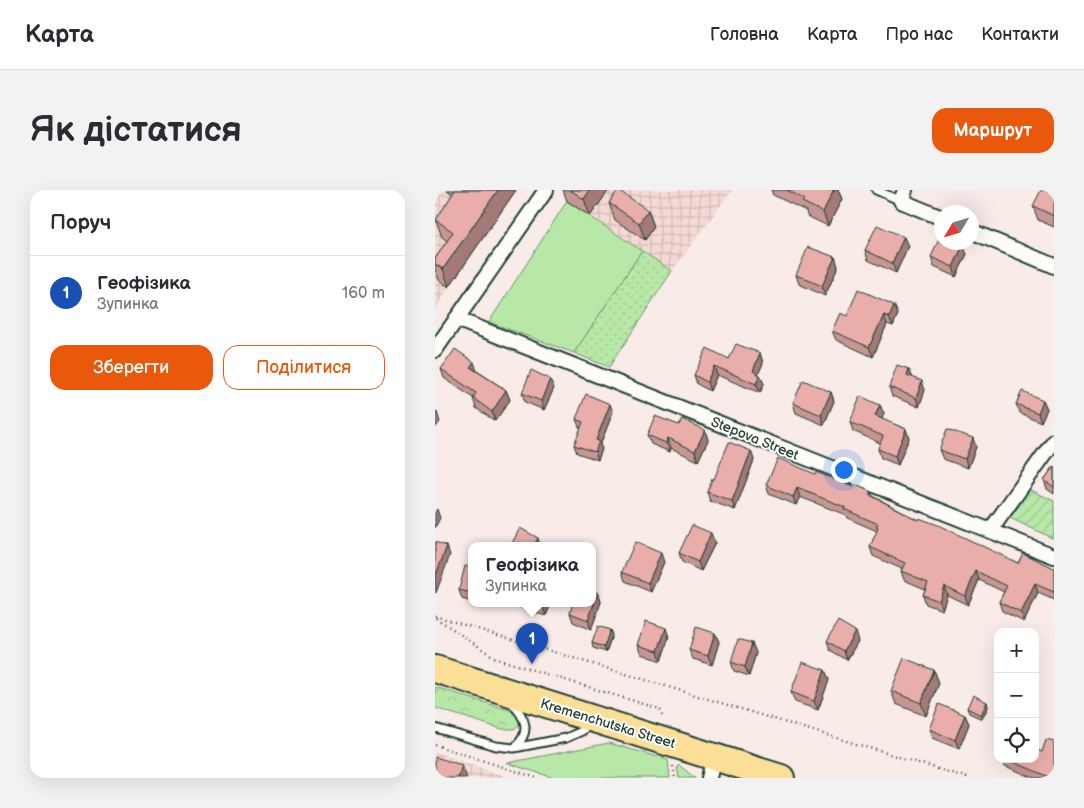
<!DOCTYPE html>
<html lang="uk">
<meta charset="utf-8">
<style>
body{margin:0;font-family:"Balsamiq Sans",sans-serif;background:#f2f2f3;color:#2b2b33}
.controls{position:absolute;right:15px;bottom:15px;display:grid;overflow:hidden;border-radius:10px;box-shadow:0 5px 20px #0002}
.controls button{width:45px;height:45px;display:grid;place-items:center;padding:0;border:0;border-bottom:1px solid #e1e1e2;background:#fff;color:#2b2b33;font:25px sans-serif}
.compass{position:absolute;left:499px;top:15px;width:45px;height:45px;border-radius:50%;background:#fff;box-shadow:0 5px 20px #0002;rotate:232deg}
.you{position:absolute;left:408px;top:279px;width:18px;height:18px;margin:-12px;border:4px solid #fff;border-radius:50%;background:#1a73e8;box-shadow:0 0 0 8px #1a73e833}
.badge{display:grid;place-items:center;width:32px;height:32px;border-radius:50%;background:#ea580c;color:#fff;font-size:16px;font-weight:700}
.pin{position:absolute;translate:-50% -41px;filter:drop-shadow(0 1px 2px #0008)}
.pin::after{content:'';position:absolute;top:26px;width:18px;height:15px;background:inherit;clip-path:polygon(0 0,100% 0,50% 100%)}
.popup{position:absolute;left:33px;top:352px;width:128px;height:65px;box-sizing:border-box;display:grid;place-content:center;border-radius:10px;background:#fff;filter:drop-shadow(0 1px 4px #0005);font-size:16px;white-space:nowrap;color:#7c7c81}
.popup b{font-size:19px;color:#2b2b33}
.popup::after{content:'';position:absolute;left:50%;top:100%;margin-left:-10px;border:10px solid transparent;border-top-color:#fff}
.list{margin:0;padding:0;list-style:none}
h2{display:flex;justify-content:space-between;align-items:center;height:65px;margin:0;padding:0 20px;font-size:21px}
h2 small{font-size:16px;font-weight:400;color:#7c7c81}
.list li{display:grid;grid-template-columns:32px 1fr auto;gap:15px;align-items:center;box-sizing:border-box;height:75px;padding:0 20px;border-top:1px solid #e1e1e2}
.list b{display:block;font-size:19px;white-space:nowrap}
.list p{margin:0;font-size:16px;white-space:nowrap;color:#7c7c81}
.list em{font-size:16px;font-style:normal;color:#7c7c81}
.actions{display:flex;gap:10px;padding:15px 20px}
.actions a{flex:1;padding:11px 0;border:1px solid #ea580c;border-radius:15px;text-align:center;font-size:18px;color:#ea580c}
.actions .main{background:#ea580c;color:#fff}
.icon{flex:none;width:28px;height:28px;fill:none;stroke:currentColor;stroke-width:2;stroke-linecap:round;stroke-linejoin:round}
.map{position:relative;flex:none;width:619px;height:588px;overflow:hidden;border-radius:15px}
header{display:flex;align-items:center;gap:30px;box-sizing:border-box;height:70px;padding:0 25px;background:#fff;border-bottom:1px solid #e1e1e2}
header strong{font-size:24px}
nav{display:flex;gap:28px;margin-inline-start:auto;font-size:18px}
.intro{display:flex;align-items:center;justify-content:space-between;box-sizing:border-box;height:120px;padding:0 30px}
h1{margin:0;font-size:35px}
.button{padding:12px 22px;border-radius:15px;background:#ea580c;color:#fff;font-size:18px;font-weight:700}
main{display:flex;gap:30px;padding:0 30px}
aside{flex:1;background:#fff;border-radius:15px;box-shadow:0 5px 20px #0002}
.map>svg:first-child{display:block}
.industrial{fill:url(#industrial-grid)}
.grass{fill:#b7e8a7;stroke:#6b926e}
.forest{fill:url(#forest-crowns);stroke:#6b926e}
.park{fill:url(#park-dots);stroke:#6b926e}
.garden{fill:url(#garden-furrows);stroke:#6b926e}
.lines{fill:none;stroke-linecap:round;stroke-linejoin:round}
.lane-casing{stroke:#1f3d34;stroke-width:11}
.street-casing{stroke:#1f3d34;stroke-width:18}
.highway-casing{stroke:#1f3d34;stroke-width:30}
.path{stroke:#1f3d34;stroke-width:2.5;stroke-dasharray:1 4;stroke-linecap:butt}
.lane{stroke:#fdfcf7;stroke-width:7}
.street{stroke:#fdfcf7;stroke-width:14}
.highway{stroke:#fbdf96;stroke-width:26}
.wall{fill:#c89692;stroke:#1f3d34}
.shaded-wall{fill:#a37a77;stroke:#1f3d34}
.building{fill:#e9aeaa;stroke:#1f3d34}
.labels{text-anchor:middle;stroke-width:4;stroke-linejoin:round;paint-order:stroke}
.street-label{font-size:14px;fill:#1f3d34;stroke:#fdfcf7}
</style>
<header>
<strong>Карта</strong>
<nav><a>Головна</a><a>Карта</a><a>Про нас</a><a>Контакти</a></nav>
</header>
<div class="intro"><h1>Як дістатися</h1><a class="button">Маршрут</a></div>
<main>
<aside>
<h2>Поруч<small></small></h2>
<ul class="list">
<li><span class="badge" style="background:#1a4fb4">1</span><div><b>Геофізика</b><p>Зупинка</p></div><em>160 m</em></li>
</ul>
<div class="actions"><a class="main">Зберегти</a><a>Поділитися</a></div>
</aside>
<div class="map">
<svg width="619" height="588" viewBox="0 0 619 588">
<defs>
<pattern id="industrial-grid" width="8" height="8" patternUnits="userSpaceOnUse" patternTransform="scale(1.25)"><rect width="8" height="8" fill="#f4d9d5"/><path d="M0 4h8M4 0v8" fill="none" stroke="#d1bbb7"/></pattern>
<pattern id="forest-crowns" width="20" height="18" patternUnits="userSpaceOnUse" patternTransform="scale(1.25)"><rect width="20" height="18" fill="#b7e8a7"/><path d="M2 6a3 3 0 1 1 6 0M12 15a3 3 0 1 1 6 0" fill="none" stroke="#9dc890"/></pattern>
<pattern id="park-dots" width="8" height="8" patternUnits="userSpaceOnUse" patternTransform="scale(1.25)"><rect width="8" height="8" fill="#b7e8a7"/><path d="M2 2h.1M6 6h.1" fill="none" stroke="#9dc890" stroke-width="1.8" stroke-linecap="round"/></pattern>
<pattern id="garden-furrows" width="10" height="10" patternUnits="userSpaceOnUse" patternTransform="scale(1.25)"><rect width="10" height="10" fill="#b7e8a7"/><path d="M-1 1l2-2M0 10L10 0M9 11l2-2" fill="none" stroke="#9dc890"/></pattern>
</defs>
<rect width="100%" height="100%" fill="#f9ece8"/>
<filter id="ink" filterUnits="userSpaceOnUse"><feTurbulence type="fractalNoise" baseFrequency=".02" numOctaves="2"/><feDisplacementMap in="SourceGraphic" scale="10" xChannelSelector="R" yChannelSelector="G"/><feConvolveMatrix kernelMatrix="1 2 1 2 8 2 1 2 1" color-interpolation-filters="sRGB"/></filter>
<g filter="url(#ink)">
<path class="industrial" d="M 0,0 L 81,0 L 0,119 Z
M 140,0 L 297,0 L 237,81 L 132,11 Z
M 0,562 L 75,588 L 0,588 Z"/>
<path class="grass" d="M 132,11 L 207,61 L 139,163 L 54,132 Z
M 174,553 L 233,570 L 235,588 L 119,588 L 72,573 Z
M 244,575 L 260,588 L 244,588 L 242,577 Z"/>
<path class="forest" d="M 0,497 L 74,520 L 83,525 L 86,533 L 79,539 L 67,539 L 0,518 Z"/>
<path class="park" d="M 207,61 L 237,81 L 174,177 L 139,163 Z"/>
<path class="garden" d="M 594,299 L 619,311 L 619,349 L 575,328 Z"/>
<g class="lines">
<g class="lane-casing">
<path id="lane" d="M 441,0 L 466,11
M 76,512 C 91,528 97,542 79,558
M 0,538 L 61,556 L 79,558 L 131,548 L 147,541 L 155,535"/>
</g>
<g class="street-casing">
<path id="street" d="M 470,0 L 466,11 L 507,28
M 536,41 L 619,76
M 21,129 L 619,366
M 0,160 L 111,0
M 555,341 L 619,251
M 274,588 L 279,566"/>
</g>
<g class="highway-casing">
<path id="highway" d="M 0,479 L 346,588"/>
</g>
<path class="path" d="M 0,426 L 533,588
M 1,428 L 62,469 L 225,519 L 228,529
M 0,555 L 102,588
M 238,576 L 240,588"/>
<use href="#lane" class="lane"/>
<use href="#street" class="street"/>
<use href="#highway" class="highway"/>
</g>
<path class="wall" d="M 12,0 L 81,0 L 14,97 L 4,90 L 0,80 L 0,69 L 12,51 L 7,47 L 1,30 L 18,4 Z
M 128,0 L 174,0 L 155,26 L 132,11 Z
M 336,0 L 403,0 L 407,9 L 393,36 L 372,26 L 371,21 L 338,5 Z
M 619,0 L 619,37 L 603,30 L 598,16 Z
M 174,13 L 213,20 L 219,37 L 210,50 L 180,30 Z
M 473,56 L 461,83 L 433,70 L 430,60 Z
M 532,64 L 521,87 L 499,77 L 496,67 Z
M 400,67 L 403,77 L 390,106 L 364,94 L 361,85 Z
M 459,115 L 463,124 L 458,136 L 452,134 L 438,167 L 401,150 L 397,141 L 412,126 Z
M 325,163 L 328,173 L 323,184 L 325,185 L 329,194 L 325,203 L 282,185 L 275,201 L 262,194 L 259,185 L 294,169 Z
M 6,179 L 42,181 L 71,200 L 75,210 L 60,231 L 41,218 L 38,208 L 9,188 Z
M 474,179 L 477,187 L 490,200 L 484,217 L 457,206 L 454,197 Z
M 119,198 L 109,220 L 90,212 L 87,203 Z
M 396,202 L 399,211 L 389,235 L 361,223 L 358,213 Z
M 608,210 L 612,219 L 606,232 L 585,223 L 581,214 Z
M 445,215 L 449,224 L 446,229 L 471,239 L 474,248 L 463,275 L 446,268 L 443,259 L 445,253 L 418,241 L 415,232 Z
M 178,222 L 165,255 L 167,259 L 163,270 L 142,263 L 139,255 L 146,238 L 144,237 L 141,229 Z
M 244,235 L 270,240 L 273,250 L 263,271 L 236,258 L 235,262 L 216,254 L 212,245 Z
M 541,257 L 533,278 L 508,269 L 504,260 Z
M 316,261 L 319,270 L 300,320 L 275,311 L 272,302 L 279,289 Z
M 619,276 L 619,304 L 612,299 L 609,290 Z
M 380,284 L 436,302 L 438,306 L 483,330 L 583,373 L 619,378 L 619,410 L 603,403 L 589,432 L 567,421 L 564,412 L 569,402 L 544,390 L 533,415 L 512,405 L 507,420 L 491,414 L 488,405 L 490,399 L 469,390 L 466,381 L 467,379 L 438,366 L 435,357 L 442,341 L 412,328 L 411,325 L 365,307 L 361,315 L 334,304 L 331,295 Z
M 280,353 L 266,381 L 247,372 L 244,363 Z
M 229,372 L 216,402 L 190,391 L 187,382 Z
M 37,377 L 37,412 L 27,409 L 24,400 Z
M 163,403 L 166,412 L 156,440 L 138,432 L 135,423 Z
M 85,413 L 116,413 L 111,426 L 86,418 Z
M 175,440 L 177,445 L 171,462 L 158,458 L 157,453 Z
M 280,443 L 284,452 L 277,475 L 258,469 L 254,460 Z
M 234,447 L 226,471 L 207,464 L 203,455 Z
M 392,451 L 423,451 L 412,470 L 395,460 Z
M 317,453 L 321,463 L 314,486 L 299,481 L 296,472 Z
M 390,480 L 394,490 L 383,520 L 360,512 L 356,502 Z
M 499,480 L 504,493 L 491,526 L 461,514 L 456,501 Z
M 552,512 L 553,517 L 547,529 L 534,523 L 532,518 Z
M 530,525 L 534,534 L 524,559 L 497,548 L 494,539 Z
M 607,562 L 619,588 L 599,588 L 570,576 L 567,569 L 600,569 Z"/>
<path class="shaded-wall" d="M 63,0 L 81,0 L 14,97 L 8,79 Z
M 155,0 L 174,0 L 155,26 L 149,9 Z
M 399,0 L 403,0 L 407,9 L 393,36 L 388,22 Z
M 213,20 L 219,37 L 210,50 L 204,33 Z
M 469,47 L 473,56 L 461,83 L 457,73 Z
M 528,55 L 532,64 L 521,87 L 518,77 Z
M 400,67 L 403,77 L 390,106 L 387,96 Z
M 459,115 L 463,124 L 458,136 L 454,127 Z
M 449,125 L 452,134 L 438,167 L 434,157 Z
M 325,163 L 328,173 L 321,190 L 318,181 Z
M 39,172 L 42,181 L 35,177 Z
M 279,176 L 282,185 L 275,201 L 272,192 Z
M 474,179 L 478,188 L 472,185 Z
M 325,185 L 329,194 L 325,203 L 321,194 Z
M 115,189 L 119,198 L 109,220 L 106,211 Z
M 487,191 L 490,200 L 484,217 L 481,208 Z
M 71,200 L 75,210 L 60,231 L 57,222 Z
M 396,202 L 399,211 L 389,235 L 386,225 Z
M 608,210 L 612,219 L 606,232 L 603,223 Z
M 175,214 L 178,222 L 165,255 L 167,259 L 163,270 L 160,262 L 161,250 Z
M 445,215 L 449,224 L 444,236 L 440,226 Z
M 2,222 L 5,232 L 0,238 L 0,225 Z
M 471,239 L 474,248 L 463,275 L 460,266 Z
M 270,240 L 273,250 L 263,271 L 260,261 Z
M 233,248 L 236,258 L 235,262 L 231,253 Z
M 538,248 L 541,257 L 533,278 L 530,269 Z
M 316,261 L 319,270 L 300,320 L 297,311 Z
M 362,298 L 365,307 L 361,315 L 358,307 Z
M 2,319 L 5,328 L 0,338 L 0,323 Z
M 276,343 L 280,353 L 266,381 L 263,372 Z
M 103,348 L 105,355 L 99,355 Z
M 12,356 L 15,365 L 1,403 L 0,387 Z
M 226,363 L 229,372 L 216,402 L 213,393 Z
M 541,381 L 544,390 L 533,415 L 530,406 Z
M 600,394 L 603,403 L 589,432 L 586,423 Z
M 509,396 L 512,405 L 507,420 L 504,411 Z
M 163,403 L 166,412 L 156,440 L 153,430 Z
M 109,413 L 116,413 L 111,426 L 108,417 Z
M 231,438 L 234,447 L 226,471 L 223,461 Z
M 175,440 L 177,445 L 171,462 L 169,457 Z
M 420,441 L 423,451 L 412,470 L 409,461 Z
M 280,443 L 284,452 L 277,475 L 273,466 Z
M 317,453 L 321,463 L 314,486 L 310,477 Z
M 390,480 L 394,490 L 383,520 L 379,511 Z
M 499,480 L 504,493 L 491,526 L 486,513 Z
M 552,512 L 553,517 L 547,529 L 546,525 Z
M 530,525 L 534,534 L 524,559 L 520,550 Z
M 27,575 L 32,588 L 23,588 Z"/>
<path class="building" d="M 20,0 L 63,0 L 8,79 L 0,74 L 0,69 L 18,42 L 1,30 Z
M 135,0 L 155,0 L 149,9 Z
M 183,0 L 213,20 L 204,33 L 174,13 Z
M 352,0 L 399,0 L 388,22 L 367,12 L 369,9 Z
M 606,0 L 619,0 L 619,26 L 598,16 Z
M 442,35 L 469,47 L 457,73 L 430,60 Z
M 506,45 L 506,52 L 524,52 L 528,55 L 518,77 L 496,67 Z
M 373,57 L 400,67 L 387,96 L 361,85 Z
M 423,99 L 459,115 L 454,127 L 449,125 L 434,157 L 397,141 L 405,123 L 412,126 Z
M 301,154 L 325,163 L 318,181 L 325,185 L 321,194 L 279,176 L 272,192 L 259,185 L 272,158 L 294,169 Z
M 20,159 L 39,172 L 35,177 L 71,200 L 57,222 L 38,208 L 41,203 L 6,179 Z
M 462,175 L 474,179 L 472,185 L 487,191 L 481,208 L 454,197 Z
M 96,180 L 115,189 L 106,211 L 87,203 Z
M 368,190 L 396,202 L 386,225 L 358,213 Z
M 587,201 L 608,210 L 603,223 L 581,214 Z
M 151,204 L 175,214 L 161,250 L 164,251 L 160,262 L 139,255 L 148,232 L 141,229 Z
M 425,206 L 445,215 L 440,226 L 471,239 L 460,266 L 443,259 L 448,246 L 415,232 Z
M 220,226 L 244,235 L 247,229 L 270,240 L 260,261 L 233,248 L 231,253 L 212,245 Z
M 512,239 L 538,248 L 530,269 L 504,260 Z
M 294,252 L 316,261 L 297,311 L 272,302 L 277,289 L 279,289 Z
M 343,268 L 380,284 L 381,282 L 418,297 L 419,294 L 436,302 L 435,305 L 483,330 L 484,328 L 503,335 L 583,373 L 588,363 L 619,378 L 619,402 L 600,394 L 586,423 L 564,412 L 572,396 L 541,381 L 530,406 L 509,396 L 504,411 L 488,405 L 493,392 L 466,381 L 470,373 L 435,357 L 443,338 L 441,337 L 443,334 L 409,319 L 410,317 L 362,298 L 358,307 L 331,295 Z
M 619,276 L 619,297 L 609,290 Z
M 257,335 L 276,343 L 263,372 L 244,363 Z
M 85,338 L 103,348 L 99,355 L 76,355 Z
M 0,352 L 12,356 L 0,387 Z
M 200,352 L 226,363 L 213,393 L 187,382 Z
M 30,376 L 37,377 L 37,403 L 24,400 Z
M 157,400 L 163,403 L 153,430 L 135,423 L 138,413 L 157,413 Z
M 95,413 L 109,413 L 108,417 Z
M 211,431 L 231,438 L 223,461 L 203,455 Z
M 403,431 L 420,441 L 409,461 L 392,451 Z
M 163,436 L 175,440 L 169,457 L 157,453 Z
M 261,437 L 280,443 L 273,466 L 254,460 Z
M 303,449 L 317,453 L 310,477 L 296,472 Z
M 469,468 L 499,480 L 486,513 L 456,501 Z
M 367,472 L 390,480 L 379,511 L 356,502 Z
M 538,505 L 552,512 L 546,525 L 532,518 Z
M 504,514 L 530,525 L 520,550 L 494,539 Z
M 611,550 L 619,552 L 619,588 L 616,588 L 572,569 L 600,569 L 600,559 L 607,562 Z
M 0,567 L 27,575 L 23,588 L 0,588 Z"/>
</g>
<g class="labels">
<g class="street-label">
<text transform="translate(320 248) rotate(22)" y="5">Stepova Street</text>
<text transform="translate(173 533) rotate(17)" y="5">Kremenchutska Street</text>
</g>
</g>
</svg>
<div class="controls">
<button>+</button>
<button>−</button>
<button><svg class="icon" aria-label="locate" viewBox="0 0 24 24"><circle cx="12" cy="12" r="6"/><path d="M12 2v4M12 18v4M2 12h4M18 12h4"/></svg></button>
</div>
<svg class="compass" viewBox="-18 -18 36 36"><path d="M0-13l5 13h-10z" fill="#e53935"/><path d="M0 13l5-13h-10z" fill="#7c7c81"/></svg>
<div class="you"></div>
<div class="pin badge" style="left:97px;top:474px;background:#1a4fb4">1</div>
<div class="popup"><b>Геофізика</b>Зупинка</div>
</div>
</main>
